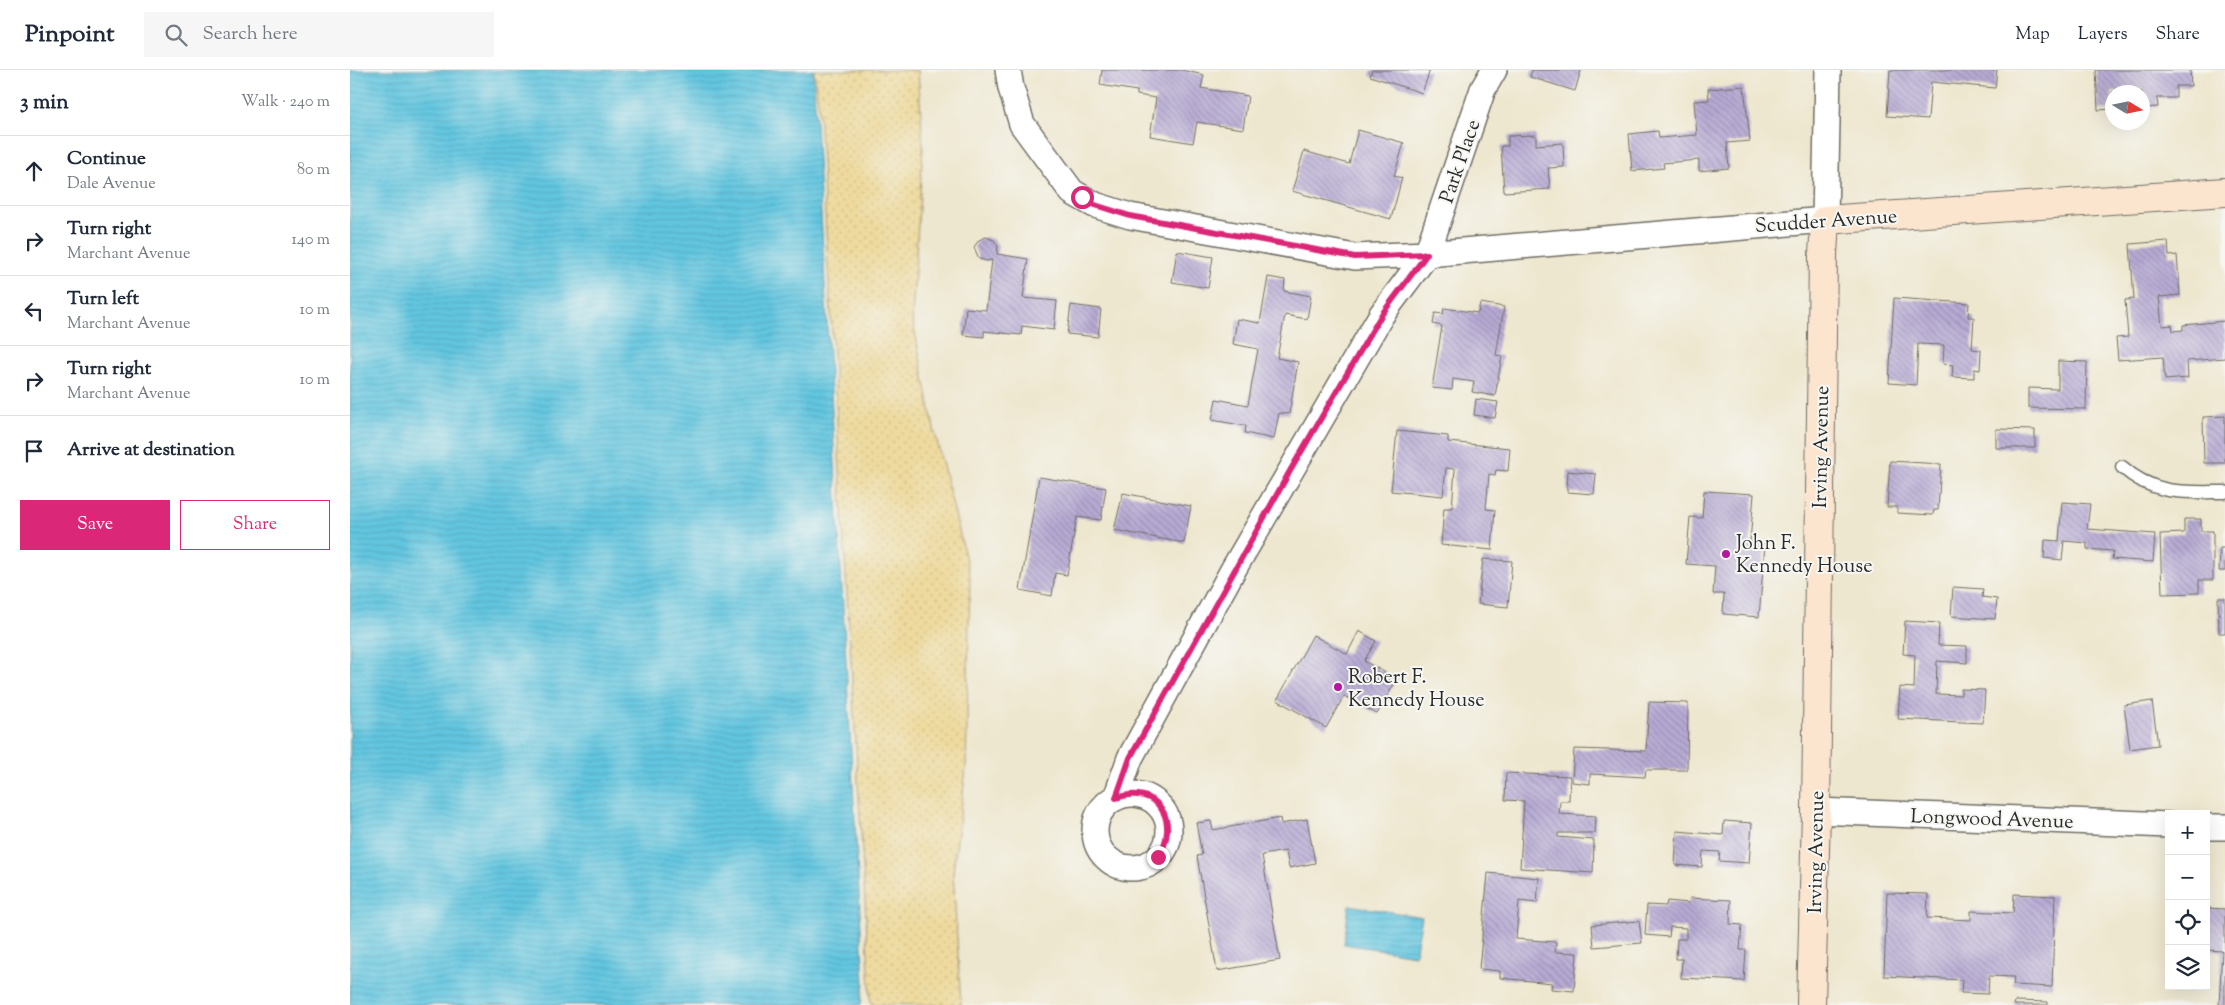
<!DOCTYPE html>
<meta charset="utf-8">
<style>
body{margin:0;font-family:"Sorts Mill Goudy",serif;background:#f6f6f7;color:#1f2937}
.controls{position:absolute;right:15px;bottom:15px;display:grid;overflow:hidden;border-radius:0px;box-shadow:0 5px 20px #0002}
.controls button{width:45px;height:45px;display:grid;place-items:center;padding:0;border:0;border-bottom:1px solid #e0e1e3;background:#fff;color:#1f2937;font:25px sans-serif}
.compass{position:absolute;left:1755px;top:15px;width:45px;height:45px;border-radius:50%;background:#fff;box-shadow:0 5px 20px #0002;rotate:100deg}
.stop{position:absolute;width:15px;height:15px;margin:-11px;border:4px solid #db2777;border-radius:50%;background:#fff}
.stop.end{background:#db2777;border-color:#fff;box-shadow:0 1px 5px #0008}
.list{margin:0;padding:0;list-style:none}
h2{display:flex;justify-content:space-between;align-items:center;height:65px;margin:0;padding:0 20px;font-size:21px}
h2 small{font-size:16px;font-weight:400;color:#747a83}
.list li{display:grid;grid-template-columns:32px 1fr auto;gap:15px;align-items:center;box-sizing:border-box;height:70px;padding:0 20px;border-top:1px solid #e0e1e3}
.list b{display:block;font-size:19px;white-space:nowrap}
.list p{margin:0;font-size:16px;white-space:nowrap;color:#747a83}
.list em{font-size:16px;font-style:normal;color:#747a83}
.actions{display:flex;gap:10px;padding:15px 20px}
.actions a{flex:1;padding:11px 0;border:1px solid #db2777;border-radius:0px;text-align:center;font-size:18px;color:#db2777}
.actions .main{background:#db2777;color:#fff}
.icon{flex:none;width:28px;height:28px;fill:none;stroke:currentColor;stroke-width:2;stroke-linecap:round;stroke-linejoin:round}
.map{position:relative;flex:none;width:1875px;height:935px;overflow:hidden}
header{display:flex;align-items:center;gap:30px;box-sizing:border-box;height:70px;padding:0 25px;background:#fff;border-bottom:1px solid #e0e1e3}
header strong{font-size:24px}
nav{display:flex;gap:28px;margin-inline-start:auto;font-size:18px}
.search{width:350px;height:45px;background:#f6f6f7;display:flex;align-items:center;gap:12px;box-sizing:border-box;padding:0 18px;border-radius:0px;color:#747a83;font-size:19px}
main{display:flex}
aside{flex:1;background:#fff}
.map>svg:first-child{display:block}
.sand{fill:url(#sand-dots);stroke:#8c8264}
.water{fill:url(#water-rules);stroke:#467886}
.building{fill:url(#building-back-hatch)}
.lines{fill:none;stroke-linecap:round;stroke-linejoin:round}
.lane-casing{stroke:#6f6d64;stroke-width:15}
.street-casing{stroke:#6f6d64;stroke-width:28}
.secondary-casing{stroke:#6f6d64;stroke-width:30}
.lane{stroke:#fff;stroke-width:12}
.street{stroke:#fff;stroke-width:25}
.secondary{stroke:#fce5cf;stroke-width:28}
.route{stroke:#db2777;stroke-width:6}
.poi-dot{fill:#b5179e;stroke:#f6f6f2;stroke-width:2}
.labels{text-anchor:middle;stroke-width:4;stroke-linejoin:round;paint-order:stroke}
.street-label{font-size:20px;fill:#2b2b2b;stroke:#f6f6f2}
.poi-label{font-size:20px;fill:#2b2b2b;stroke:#f6f6f2;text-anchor:start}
</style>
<header>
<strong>Pinpoint</strong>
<div class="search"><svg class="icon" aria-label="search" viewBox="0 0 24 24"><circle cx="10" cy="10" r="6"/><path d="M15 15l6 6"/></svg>Search here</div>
<nav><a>Map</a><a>Layers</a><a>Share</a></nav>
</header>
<main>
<aside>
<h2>3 min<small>Walk · 240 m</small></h2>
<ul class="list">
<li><svg class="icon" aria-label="ahead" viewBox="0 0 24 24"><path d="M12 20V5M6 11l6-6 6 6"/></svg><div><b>Continue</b><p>Dale Avenue</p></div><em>80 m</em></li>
<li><svg class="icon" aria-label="right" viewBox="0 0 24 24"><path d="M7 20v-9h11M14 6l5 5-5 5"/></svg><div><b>Turn right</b><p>Marchant Avenue</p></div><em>140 m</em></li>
<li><svg class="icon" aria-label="left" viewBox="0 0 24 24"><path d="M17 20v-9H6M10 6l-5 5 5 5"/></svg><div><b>Turn left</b><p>Marchant Avenue</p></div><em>10 m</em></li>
<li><svg class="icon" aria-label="right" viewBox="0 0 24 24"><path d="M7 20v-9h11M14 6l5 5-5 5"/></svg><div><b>Turn right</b><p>Marchant Avenue</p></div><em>10 m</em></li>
<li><svg class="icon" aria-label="arrive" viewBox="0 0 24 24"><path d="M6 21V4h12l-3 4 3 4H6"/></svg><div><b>Arrive at destination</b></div></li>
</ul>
<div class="actions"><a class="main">Save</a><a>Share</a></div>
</aside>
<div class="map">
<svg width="1875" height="935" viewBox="0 0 1875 935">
<defs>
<pattern id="sand-dots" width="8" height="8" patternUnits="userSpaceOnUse" patternTransform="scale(1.25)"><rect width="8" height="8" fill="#eeda9e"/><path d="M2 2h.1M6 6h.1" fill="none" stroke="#cb8" stroke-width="1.8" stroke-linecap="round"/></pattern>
<pattern id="water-rules" width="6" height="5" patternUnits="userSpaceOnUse" patternTransform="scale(1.25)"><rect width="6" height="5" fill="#62c6e0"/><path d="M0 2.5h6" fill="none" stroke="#55aac0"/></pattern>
<pattern id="building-back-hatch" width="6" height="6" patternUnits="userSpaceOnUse" patternTransform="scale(1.25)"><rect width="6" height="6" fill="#b7aad4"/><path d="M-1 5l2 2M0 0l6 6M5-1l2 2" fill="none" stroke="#958bac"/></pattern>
</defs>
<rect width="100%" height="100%" fill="#f6f6f2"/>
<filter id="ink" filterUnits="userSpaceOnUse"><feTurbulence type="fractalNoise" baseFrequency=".02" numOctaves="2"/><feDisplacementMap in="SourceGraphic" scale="10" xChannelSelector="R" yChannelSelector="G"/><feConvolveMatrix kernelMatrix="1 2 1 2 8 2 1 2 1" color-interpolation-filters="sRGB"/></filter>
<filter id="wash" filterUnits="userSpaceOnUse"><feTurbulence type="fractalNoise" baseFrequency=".0096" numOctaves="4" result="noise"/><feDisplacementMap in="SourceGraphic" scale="20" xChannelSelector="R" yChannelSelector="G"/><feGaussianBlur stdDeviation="1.12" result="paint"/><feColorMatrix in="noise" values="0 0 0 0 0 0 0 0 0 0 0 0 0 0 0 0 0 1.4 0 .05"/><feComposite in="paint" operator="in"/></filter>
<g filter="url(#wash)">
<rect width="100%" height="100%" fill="#eee7cf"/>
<path class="sand" d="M 464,0 L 568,0 L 573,77 L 562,247 L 584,359 L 620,506 L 616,699 L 603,802 L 611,935 L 521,935 L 469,41 Z"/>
<path class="water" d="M 0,0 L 463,0 L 514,913 L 511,935 L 0,935 Z
M 999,835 L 1072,847 L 1065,885 L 994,874 Z"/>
<g id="blocks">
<path class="building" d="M 752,0 L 831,0 L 854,5 L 851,18 L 898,26 L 893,59 L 847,52 L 843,73 L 800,66 L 806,28 L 787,25 L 787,21 L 750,15 Z
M 1022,0 L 1080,0 L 1072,23 L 1020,6 Z
M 1182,0 L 1231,0 L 1225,21 L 1180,7 Z
M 1540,0 L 1647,0 L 1645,18 L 1581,12 L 1578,49 L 1537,46 Z
M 1746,0 L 1840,0 L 1841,16 L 1826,16 L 1826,28 L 1807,28 L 1808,37 L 1792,38 L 1792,22 L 1762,22 L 1762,39 L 1748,40 Z
M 1394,16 L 1400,71 L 1377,73 L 1379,98 L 1349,101 L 1349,90 L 1313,93 L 1314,98 L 1282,101 L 1279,64 L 1308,61 L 1309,68 L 1347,65 L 1344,31 L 1359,30 L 1358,19 Z
M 1008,60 L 1054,73 L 1044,106 L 1052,108 L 1041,149 L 942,121 L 954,81 L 999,94 Z
M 1186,65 L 1186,75 L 1213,73 L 1214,97 L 1198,98 L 1200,119 L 1154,122 L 1151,76 L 1158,76 L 1158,66 Z
M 636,167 L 644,170 L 648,176 L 647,184 L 678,189 L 673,228 L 707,231 L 704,260 L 672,256 L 671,265 L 634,261 L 634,267 L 613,265 L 616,238 L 636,240 L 642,190 L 637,191 L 629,189 L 624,177 L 629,170 Z
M 1818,171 L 1819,186 L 1827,185 L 1830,225 L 1809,227 L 1812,256 L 1822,255 L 1823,261 L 1833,260 L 1833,255 L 1875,251 L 1875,288 L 1837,291 L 1838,308 L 1815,310 L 1813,287 L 1768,290 L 1766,268 L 1778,267 L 1775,230 L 1784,229 L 1780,174 Z
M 827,181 L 863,187 L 858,218 L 822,212 Z
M 918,207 L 935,210 L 934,221 L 961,226 L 957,249 L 935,245 L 927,288 L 948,292 L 939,344 L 929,343 L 924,369 L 895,363 L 896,356 L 862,350 L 866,329 L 898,335 L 908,279 L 883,274 L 887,249 L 910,253 Z
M 1544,228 L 1619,233 L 1618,247 L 1624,247 L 1622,279 L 1631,280 L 1630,300 L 1624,299 L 1624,308 L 1602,307 L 1603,295 L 1593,294 L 1594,275 L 1568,274 L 1566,315 L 1539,313 Z
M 1130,233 L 1154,237 L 1146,285 L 1152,286 L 1145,326 L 1122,322 L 1124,312 L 1103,309 L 1102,320 L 1082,318 L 1092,256 L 1083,254 L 1085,243 L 1093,244 L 1094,238 L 1128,243 Z
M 721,235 L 751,239 L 748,267 L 717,264 Z
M 1708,291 L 1737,292 L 1736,339 L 1678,338 L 1678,318 L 1708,319 Z
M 1126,329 L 1148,332 L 1145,348 L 1124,345 Z
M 1875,346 L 1875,393 L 1854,393 L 1853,347 Z
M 1646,359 L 1685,360 L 1685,378 L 1646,378 Z
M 1047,361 L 1098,366 L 1098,372 L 1160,378 L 1158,401 L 1146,400 L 1145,405 L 1139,404 L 1136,439 L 1145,440 L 1142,480 L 1091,475 L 1094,438 L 1102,438 L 1105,399 L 1096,398 L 1093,426 L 1041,421 Z
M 1540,391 L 1591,394 L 1588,440 L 1584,440 L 1583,445 L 1547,443 L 1547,437 L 1537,437 Z
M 1218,401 L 1246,404 L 1244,424 L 1217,422 Z
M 689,407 L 756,418 L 751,450 L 727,447 L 717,505 L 705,503 L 702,526 L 670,520 Z
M 1354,421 L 1404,424 L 1400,472 L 1415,474 L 1409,547 L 1373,544 L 1374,524 L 1363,524 L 1365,496 L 1336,494 L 1340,447 L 1352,448 Z
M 773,423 L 841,436 L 834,473 L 764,460 Z
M 1712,432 L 1740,434 L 1737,459 L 1805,464 L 1803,492 L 1762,489 L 1763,481 L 1737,479 L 1737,473 L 1714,471 L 1712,490 L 1694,488 L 1695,470 L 1709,471 Z
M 1834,449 L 1851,449 L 1851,461 L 1863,461 L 1863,510 L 1849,510 L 1849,523 L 1812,524 L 1810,464 L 1834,463 Z
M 1870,478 L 1875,478 L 1875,501 L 1869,501 Z
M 1133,489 L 1162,491 L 1158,537 L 1128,534 Z
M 1603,517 L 1633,519 L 1632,527 L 1647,529 L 1645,549 L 1601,546 Z
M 1868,528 L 1875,528 L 1875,563 L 1869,563 Z
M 1555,551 L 1589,553 L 1588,575 L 1617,576 L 1617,593 L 1587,591 L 1586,624 L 1611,625 L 1611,619 L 1635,620 L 1633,653 L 1548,649 L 1550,617 L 1564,618 L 1565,585 L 1553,584 Z
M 1009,561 L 1026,571 L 1014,591 L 1047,609 L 1027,644 L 994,626 L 976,658 L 927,630 L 963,565 L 997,584 Z
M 1802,631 L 1808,675 L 1780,679 L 1774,635 Z
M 1299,632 L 1338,633 L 1337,700 L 1296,700 L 1295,707 L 1240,704 L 1240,714 L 1222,712 L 1224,679 L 1296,681 Z
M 1156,703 L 1220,706 L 1219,731 L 1210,731 L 1209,744 L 1246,746 L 1245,763 L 1208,763 L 1208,767 L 1244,770 L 1243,803 L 1170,798 L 1174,731 L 1155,730 Z
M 930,748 L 931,754 L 957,749 L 965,793 L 939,798 L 936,781 L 912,785 L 930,890 L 867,901 L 847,786 L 852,785 L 846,753 L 861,751 L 863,760 Z
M 1374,751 L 1402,753 L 1399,793 L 1369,791 L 1370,782 L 1353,781 L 1352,797 L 1325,795 L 1327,761 L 1373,765 Z
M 1138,803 L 1189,808 L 1187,833 L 1169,831 L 1166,869 L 1206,872 L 1205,882 L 1227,883 L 1224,921 L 1201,919 L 1202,913 L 1150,908 L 1150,901 L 1129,899 Z
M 1537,823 L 1578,824 L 1577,848 L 1621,850 L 1621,841 L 1663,843 L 1664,824 L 1705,826 L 1702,917 L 1663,915 L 1664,907 L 1639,906 L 1638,924 L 1611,923 L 1612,910 L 1534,906 Z
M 1340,828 L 1381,830 L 1380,854 L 1392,855 L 1390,880 L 1396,880 L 1394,911 L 1331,908 L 1332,889 L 1326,889 L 1327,869 L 1336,869 L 1336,858 L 1320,857 L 1319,867 L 1295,865 L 1297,835 L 1316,836 L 1317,831 L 1339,833 Z
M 1856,838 L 1875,839 L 1875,935 L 1869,935 L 1872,881 L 1856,880 Z
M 1289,851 L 1292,873 L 1244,877 L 1242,855 Z
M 1665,931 L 1698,932 L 1698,935 L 1664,935 Z"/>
</g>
</g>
<g filter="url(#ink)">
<use href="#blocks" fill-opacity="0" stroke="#6f6d64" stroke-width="1"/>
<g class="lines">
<g class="lane-casing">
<path id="lane" d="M 1772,397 C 1805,426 1834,422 1875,422"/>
</g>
<g class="street-casing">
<path id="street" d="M 658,0 L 661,18 L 672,54 L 722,122 L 745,135 L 780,146 L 1005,187 L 1077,184 L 1475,150 L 1478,0
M745 761a37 37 0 1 1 74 0a37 37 0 1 1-74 0Z
M 766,728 L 780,688 L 883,500 L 1032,244 L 1077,184 L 1133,19 L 1144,0
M 1466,741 L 1819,755
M 1856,757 L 1875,757"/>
</g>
<g class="secondary-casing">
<path id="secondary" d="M 1461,935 L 1466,741 L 1473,185 L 1475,150 L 1875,122"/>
</g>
<use href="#lane" class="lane"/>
<use href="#street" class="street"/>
<use href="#secondary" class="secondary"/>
</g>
</g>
<g class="lines" filter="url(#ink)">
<path class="route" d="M 732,127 L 745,135 L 780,146 L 1005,187 L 1077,184 L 1032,244 L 940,401 L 780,688 L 766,728 C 808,713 831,752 808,787"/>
</g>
<g class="poi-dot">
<circle cx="1376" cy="484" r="5"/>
<circle cx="988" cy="617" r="5"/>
</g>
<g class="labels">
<g class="street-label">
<text transform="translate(1109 91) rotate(-71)" y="7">Park Place</text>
<text transform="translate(1476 150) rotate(-4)" y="7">Scudder Avenue</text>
<text transform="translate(1470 377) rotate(-89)" y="7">Irving Avenue</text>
<text transform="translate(1642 748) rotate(2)" y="7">Longwood Avenue</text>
<text transform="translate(1465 782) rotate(-89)" y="7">Irving Avenue</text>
</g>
<g class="poi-label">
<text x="1386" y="479">John F.<tspan x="1386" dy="23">Kennedy House</tspan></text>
<text x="998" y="613">Robert F.<tspan x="998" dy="23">Kennedy House</tspan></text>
</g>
</g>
</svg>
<div class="controls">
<button>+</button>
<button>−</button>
<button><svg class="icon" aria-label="locate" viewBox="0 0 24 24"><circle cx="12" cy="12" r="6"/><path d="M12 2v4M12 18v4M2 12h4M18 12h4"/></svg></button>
<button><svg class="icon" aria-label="layers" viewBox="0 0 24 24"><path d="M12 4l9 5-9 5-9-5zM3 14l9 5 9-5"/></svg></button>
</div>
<svg class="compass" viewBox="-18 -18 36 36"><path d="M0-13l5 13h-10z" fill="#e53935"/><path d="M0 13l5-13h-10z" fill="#747a83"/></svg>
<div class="stop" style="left:732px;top:127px"></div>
<div class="stop end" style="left:808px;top:787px"></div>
</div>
</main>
